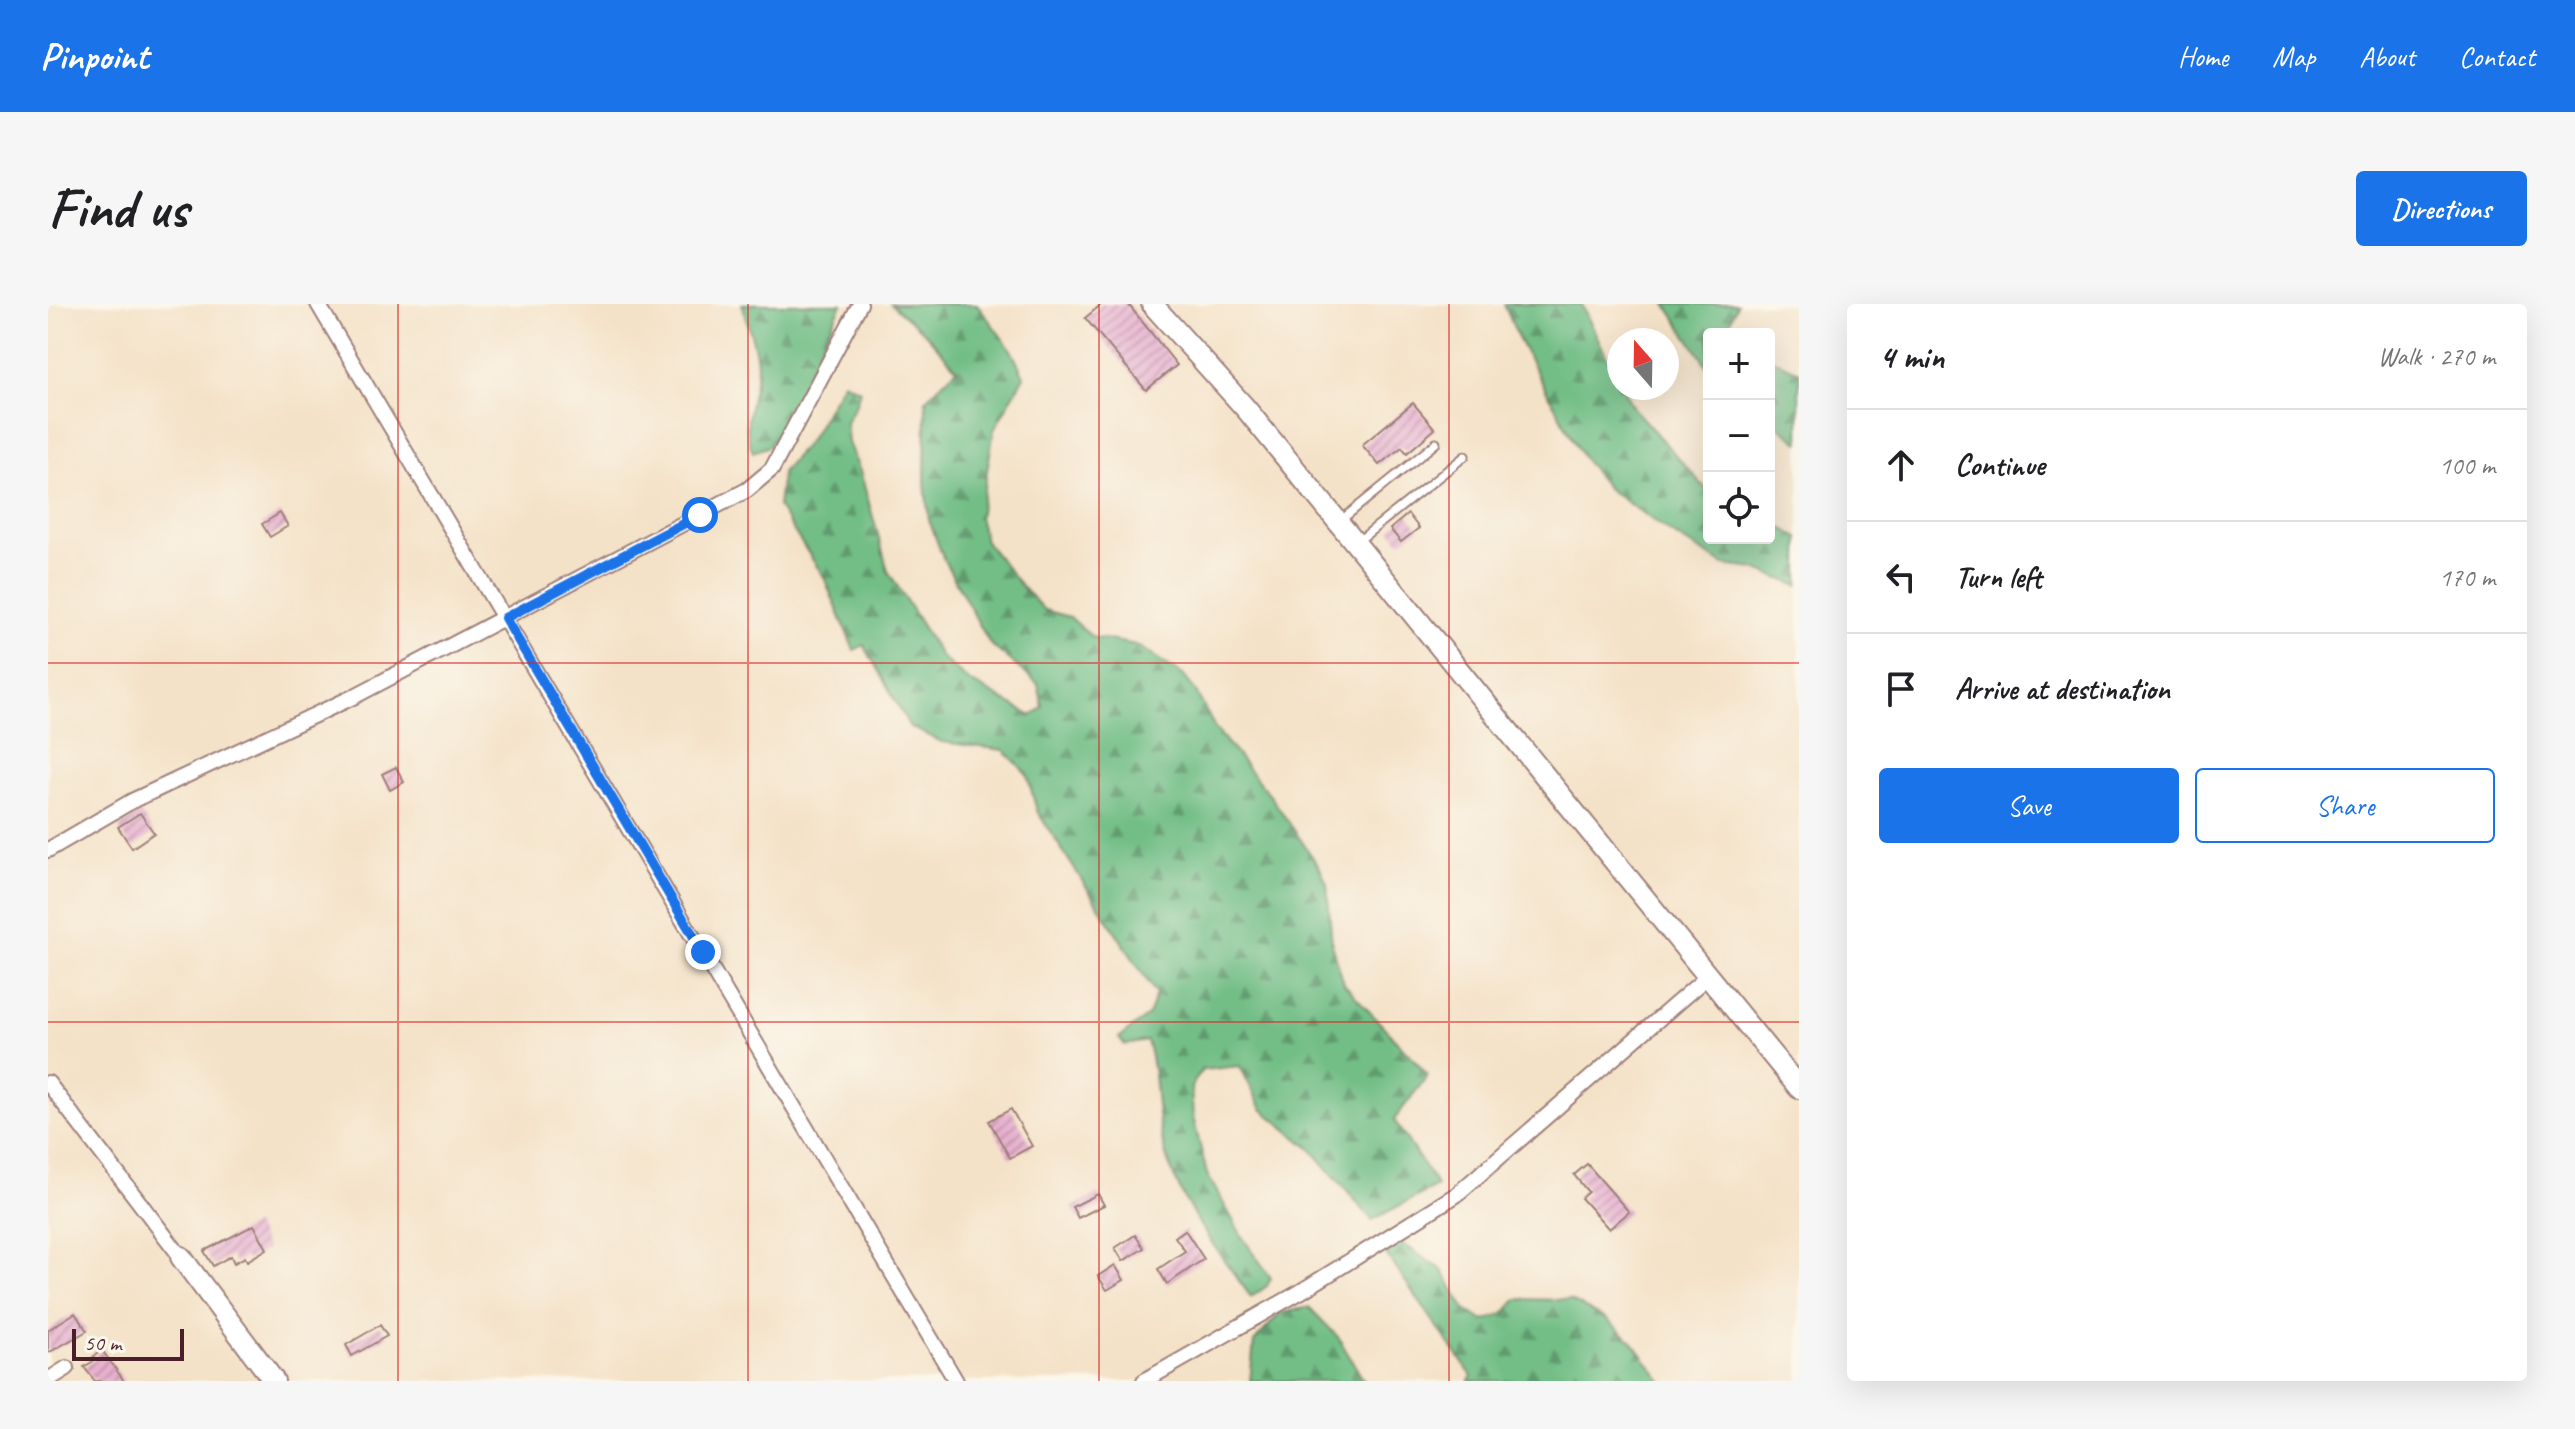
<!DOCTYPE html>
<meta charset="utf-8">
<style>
body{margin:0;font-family:Caveat,sans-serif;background:#f6f6f6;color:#202124}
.controls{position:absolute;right:24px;top:24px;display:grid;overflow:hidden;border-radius:8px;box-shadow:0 8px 32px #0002}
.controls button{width:72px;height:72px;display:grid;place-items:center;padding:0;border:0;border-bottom:2px solid #e0e0e0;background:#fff;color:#202124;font:40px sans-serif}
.compass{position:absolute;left:1559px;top:24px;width:72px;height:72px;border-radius:50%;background:#fff;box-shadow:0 8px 32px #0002;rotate:340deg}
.scale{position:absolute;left:24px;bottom:20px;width:112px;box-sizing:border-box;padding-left:8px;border:4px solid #4a1f2b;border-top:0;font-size:22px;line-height:28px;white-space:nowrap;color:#4a1f2b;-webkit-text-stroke:6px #fbf7ec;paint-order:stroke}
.stop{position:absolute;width:24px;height:24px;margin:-18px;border:6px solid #1a73e8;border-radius:50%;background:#fff}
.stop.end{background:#1a73e8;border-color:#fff;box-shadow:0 2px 8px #0008}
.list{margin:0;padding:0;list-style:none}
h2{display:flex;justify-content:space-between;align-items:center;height:104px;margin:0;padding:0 32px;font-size:34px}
h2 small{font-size:26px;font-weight:400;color:#757577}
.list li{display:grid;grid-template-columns:52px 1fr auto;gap:24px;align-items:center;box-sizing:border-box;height:112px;padding:0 32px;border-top:2px solid #e0e0e0}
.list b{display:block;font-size:30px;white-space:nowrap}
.list em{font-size:26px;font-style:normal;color:#757577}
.actions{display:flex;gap:16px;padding:24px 32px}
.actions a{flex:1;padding:18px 0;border:2px solid #1a73e8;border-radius:8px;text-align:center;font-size:28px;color:#1a73e8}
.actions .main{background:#1a73e8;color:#fff}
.icon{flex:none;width:44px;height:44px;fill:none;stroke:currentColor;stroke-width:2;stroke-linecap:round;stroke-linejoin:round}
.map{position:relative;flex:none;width:1751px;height:1077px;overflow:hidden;border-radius:8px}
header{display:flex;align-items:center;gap:48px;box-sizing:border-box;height:112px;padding:0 40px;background:#1a73e8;color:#fff}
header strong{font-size:38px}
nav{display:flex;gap:44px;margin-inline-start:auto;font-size:28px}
.intro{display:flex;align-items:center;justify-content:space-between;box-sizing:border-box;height:192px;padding:0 48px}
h1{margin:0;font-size:56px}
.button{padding:20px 36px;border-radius:8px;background:#1a73e8;color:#fff;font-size:28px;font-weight:700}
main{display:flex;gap:48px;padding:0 48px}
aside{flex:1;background:#fff;border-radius:8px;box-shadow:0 8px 32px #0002}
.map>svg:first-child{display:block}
.forest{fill:url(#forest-firs);stroke:#5e6e58;stroke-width:2}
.building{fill:url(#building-hatch)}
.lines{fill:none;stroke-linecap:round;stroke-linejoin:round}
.lane-casing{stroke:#9f807a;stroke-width:11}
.street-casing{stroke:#9f807a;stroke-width:18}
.secondary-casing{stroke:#9f807a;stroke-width:24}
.lane{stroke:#fff;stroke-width:7}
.street{stroke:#fff;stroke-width:14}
.secondary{stroke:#fff;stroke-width:20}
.route{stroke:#1a73e8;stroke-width:10}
.grid{fill:none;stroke:#d62828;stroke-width:2;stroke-opacity:0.55}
</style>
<header>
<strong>Pinpoint</strong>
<nav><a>Home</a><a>Map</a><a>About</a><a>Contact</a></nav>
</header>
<div class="intro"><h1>Find us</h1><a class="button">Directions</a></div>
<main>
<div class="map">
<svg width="1751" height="1077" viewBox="0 0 1751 1077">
<defs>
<pattern id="forest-firs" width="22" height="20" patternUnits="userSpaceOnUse" patternTransform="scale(2)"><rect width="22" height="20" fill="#72be86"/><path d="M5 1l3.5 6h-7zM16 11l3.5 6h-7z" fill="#609a6e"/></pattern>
<pattern id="building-hatch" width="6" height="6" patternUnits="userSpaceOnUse" patternTransform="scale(2)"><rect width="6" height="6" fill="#e7b1cf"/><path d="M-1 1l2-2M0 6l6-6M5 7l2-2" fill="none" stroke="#bd8fa8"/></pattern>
</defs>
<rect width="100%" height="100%" fill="#fbf7ec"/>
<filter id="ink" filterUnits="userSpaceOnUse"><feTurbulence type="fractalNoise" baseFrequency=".0125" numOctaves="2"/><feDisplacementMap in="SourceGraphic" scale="16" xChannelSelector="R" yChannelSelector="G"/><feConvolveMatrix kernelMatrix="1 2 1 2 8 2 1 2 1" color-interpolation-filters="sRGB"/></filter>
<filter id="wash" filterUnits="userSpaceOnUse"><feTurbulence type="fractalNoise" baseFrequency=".006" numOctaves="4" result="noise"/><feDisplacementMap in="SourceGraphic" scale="32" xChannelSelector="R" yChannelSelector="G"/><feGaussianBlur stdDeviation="1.8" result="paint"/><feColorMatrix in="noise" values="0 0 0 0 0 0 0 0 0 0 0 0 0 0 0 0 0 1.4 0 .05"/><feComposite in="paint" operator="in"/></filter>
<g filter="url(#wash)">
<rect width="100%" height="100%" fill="#f4e2c8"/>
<path class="forest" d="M 694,0 L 794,0 L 740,110 L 721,142 L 705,148 C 691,120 708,91 709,62 C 709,43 699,19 694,0 Z
M 843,0 L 929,0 L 963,46 L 976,72 L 946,126 L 931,213 L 937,237 L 974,283 L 996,306 L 1022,313 L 1044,333 L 1088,341 L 1135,371 L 1147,386 L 1167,424 L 1224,494 L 1272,564 L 1279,580 L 1284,640 L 1296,680 L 1380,771 L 1346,816 L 1389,882 L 1324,916 L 1263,845 L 1214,805 L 1192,762 L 1154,766 L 1143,783 L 1145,813 L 1159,870 L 1195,934 L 1223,974 L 1219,982 L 1203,993 C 1169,946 1129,897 1115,840 C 1106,804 1110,772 1099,737 L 1077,741 L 1071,734 L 1100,712 L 1108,690 L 989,507 L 979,470 L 956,446 L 894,438 L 862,423 L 816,341 L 806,346 L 776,273 L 730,203 L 734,168 L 763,134 L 795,78 L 812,86 L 807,102 L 798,118 L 800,139 L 812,167 L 840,267 L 893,353 L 922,378 L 984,412 L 995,403 L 990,380 L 942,340 L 896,256 L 881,216 L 877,180 L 878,95 L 909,65 L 878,30 Z
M 1456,0 L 1533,0 L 1571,77 L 1571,84 L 1575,84 L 1585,104 L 1661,188 L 1661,234 L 1721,234 L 1721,216 L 1751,234 L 1751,282 L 1707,265 L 1676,261 L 1626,231 L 1560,185 L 1534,152 L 1471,36 Z
M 1618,0 L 1689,0 L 1681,21 L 1684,30 L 1661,30 L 1661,65 Z
M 1721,54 L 1751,67 L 1751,138 L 1721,115 Z
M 1352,938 L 1394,966 L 1418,1006 L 1436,1017 L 1456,1010 L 1469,995 L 1522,996 L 1558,1015 L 1583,1036 L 1614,1077 L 1421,1077 L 1424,1072 L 1338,950 Z
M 1261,1003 L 1290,1033 L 1316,1077 L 1202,1077 L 1206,1038 L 1232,1009 Z"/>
<g id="blocks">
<path class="building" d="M 1054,0 L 1080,0 L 1129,61 L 1098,86 L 1037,14 Z
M 1365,99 L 1387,125 L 1359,149 L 1354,143 L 1331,161 L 1314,141 Z
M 232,209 L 240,222 L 222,233 L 214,220 Z
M 1360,210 L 1371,224 L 1353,238 L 1342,225 Z
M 348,463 L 356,478 L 342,486 L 334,470 Z
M 92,509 L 106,529 L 84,544 L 70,523 Z
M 963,805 L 984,842 L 962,854 L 941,817 Z
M 1539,860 L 1581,908 L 1561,925 L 1533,894 L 1540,888 L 1526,871 Z
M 1050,890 L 1056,901 L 1030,914 L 1024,903 Z
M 206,921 L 219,945 L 199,957 L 197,953 L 186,959 L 183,952 L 165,962 L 156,947 Z
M 1137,926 L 1156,955 L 1119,980 L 1110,965 L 1137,947 L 1127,933 Z
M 1087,931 L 1096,944 L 1075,957 L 1067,944 Z
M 1067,961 L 1076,976 L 1059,986 L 1050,972 Z
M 27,1009 L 39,1027 L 0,1049 L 0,1026 Z
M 332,1021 L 339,1032 L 304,1052 L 298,1041 Z
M 54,1046 L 76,1077 L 47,1077 L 36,1063 L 47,1056 L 45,1053 Z"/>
</g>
</g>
<g filter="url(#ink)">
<use href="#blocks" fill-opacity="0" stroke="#9f807a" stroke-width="2"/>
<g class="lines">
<g class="lane-casing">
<path id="lane" d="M 1292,217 L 1388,139
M 1309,238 L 1417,152"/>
</g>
<g class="street-casing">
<path id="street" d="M 270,0 L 908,1077
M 0,546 L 84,497 L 305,393 L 699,186 L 724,165 L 812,0
M 0,779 L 133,953
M 0,1076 L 19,1064
M 1096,1077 L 1252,988 L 1408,891 L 1660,672"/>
</g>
<g class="secondary-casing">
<path id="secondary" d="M 1104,0 L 1199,106 L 1751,784
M 133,953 L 226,1077"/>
</g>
<use href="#lane" class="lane"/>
<use href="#street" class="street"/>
<use href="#secondary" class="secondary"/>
</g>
</g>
<g class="lines" filter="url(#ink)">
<path class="route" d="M 652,211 L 457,314 L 655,648"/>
</g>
<path class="grid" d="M 350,0 L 350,1077M 700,0 L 700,1077M 1051,0 L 1051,1077M 1401,0 L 1401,1077M 0,359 L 1751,359M 0,718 L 1751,718"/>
</svg>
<div class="controls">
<button>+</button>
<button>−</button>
<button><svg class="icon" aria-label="locate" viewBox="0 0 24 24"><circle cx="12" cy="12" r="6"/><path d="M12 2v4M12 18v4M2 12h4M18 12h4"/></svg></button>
</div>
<svg class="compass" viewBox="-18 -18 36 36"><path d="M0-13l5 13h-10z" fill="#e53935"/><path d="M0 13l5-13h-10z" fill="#757577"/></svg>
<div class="scale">50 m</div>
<div class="stop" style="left:652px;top:211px"></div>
<div class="stop end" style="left:655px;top:648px"></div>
</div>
<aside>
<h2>4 min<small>Walk · 270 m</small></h2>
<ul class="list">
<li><svg class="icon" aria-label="ahead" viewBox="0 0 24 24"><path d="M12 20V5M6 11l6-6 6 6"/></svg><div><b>Continue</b></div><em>100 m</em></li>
<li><svg class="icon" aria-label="left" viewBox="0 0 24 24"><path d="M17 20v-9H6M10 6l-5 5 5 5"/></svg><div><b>Turn left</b></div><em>170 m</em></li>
<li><svg class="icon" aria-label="arrive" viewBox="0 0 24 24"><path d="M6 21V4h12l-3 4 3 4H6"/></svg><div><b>Arrive at destination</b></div></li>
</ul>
<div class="actions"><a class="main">Save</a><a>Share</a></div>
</aside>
</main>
